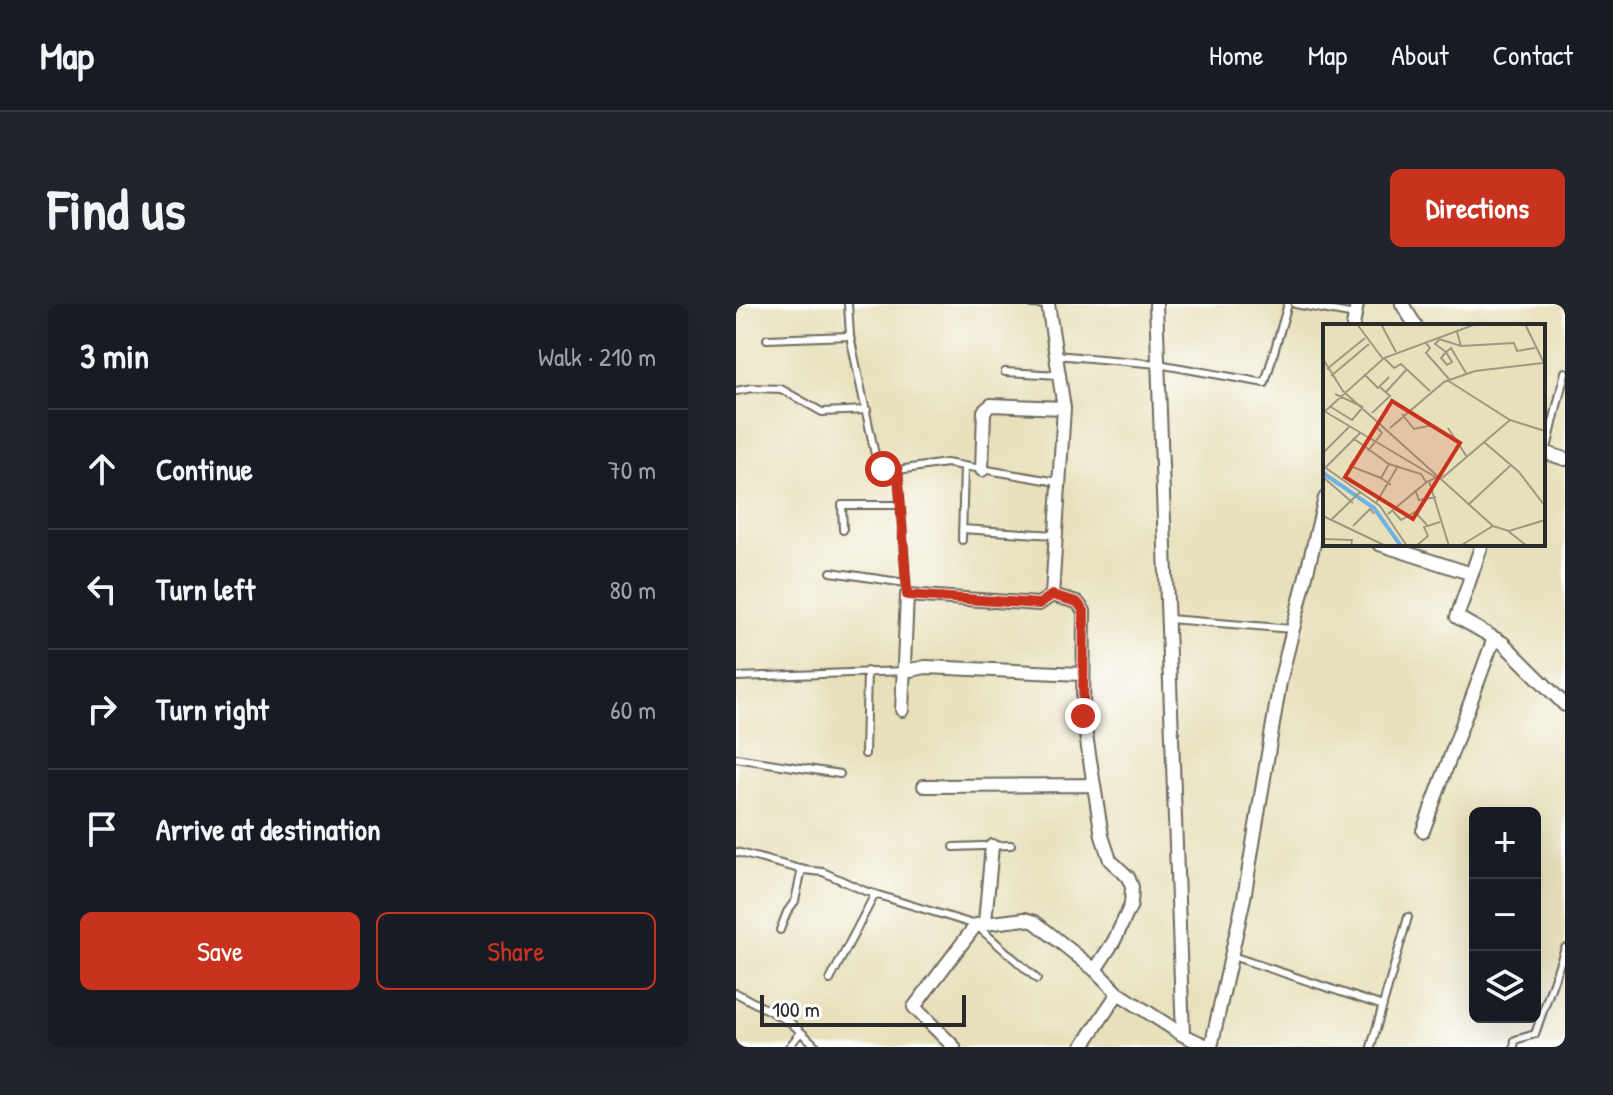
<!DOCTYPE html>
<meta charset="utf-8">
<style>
body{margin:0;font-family:"Patrick Hand",sans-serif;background:#20242c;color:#f1f3f6}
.controls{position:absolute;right:24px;bottom:24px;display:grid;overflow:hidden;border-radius:12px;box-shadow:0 8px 32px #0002}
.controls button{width:72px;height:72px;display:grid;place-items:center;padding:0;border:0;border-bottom:2px solid #363941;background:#171b24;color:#f1f3f6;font:40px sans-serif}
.scale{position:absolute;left:24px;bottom:20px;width:206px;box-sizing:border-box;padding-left:8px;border:4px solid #2b2b2b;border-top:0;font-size:22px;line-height:28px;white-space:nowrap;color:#2b2b2b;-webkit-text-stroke:6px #fff;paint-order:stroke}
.stop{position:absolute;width:24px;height:24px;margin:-18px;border:6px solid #c8321e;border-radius:50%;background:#fff}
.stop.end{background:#c8321e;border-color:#fff;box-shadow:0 2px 8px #0008}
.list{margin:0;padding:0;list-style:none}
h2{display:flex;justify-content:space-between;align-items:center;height:104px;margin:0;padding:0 32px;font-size:34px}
h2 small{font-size:26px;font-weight:400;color:#9ea1a6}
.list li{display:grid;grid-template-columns:52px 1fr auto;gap:24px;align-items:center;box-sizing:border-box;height:120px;padding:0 32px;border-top:2px solid #363941}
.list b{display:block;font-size:30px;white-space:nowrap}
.list em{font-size:26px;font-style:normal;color:#9ea1a6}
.actions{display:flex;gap:16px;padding:24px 32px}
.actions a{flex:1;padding:18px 0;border:2px solid #c8321e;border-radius:12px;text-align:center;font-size:28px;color:#c8321e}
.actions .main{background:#c8321e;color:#fff}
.icon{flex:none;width:44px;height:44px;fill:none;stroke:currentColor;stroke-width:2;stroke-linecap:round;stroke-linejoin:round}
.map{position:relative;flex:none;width:829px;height:743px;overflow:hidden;border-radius:12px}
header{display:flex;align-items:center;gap:48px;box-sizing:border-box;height:112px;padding:0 40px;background:#171b24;border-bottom:2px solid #363941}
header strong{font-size:38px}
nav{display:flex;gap:44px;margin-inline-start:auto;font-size:28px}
.intro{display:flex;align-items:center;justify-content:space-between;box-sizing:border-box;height:192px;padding:0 48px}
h1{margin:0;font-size:56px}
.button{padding:20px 36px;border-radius:12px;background:#c8321e;color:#fff;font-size:28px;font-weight:700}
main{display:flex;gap:48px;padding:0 48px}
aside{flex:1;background:#171b24;border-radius:12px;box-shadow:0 8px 32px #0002}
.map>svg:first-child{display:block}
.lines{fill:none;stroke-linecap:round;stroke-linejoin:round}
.lane-casing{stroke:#6d6a5d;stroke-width:10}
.street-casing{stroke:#6d6a5d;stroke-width:16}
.lane{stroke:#fff;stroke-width:6}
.street{stroke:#fff;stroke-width:12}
.route{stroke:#c8321e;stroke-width:10}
.inset-river{fill:none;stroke:#6eb1e3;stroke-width:4}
.inset-road{fill:none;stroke:#9c9881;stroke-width:2}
.view{fill:#c8321e;fill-opacity:0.15;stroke:#c8321e;stroke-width:4}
.inset-edge{fill:none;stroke:#2b2b2b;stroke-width:4}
</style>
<header>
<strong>Map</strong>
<nav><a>Home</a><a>Map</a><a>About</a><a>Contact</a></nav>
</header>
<div class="intro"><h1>Find us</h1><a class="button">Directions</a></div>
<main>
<aside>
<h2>3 min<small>Walk · 210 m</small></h2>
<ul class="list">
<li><svg class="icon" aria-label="ahead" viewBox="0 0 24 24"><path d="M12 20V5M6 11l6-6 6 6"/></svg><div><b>Continue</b></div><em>70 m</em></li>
<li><svg class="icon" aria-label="left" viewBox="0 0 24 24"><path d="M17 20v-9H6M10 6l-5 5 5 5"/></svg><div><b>Turn left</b></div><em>80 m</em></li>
<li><svg class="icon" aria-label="right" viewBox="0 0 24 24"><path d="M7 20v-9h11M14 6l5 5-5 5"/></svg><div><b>Turn right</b></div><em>60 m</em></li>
<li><svg class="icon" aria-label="arrive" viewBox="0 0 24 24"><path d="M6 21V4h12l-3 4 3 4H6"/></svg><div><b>Arrive at destination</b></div></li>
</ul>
<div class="actions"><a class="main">Save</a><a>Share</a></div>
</aside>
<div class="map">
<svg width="829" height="743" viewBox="0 0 829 743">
<rect width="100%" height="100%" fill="#fff"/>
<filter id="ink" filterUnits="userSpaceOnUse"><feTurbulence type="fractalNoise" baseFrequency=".0125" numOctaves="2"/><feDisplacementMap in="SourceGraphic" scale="16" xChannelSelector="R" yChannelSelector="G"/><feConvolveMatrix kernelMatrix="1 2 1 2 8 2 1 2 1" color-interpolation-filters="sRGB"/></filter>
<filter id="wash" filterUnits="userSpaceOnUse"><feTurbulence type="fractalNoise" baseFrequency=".006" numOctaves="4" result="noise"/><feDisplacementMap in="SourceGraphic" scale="32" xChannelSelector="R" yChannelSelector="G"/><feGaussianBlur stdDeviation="1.8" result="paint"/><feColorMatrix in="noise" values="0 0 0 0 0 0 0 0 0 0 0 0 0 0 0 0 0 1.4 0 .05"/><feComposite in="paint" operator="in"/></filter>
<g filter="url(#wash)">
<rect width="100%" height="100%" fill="#e8e0bb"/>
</g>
<g filter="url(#ink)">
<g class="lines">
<g class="lane-casing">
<path id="lane" d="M 112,0 L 114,32 L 141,160 L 147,165 L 162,166 L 171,291
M 296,0 L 312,1
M 559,0 L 619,11
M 31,35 L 114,32
M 319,51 L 422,60 L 529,79 L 552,0
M 269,68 L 323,71
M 0,87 L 16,84 L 45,85 L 86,108 L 131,106
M 810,149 L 829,68
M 162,166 L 210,159 L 322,178
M 226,225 L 319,231
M 107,226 L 106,201 L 164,201
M 226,236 L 228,163
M 95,268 L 170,279
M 433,315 L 557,325
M 0,373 L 169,367
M 129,450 L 131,367
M 0,454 L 104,470
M 218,543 L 275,541
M 0,548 L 68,566 L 87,568 L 129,587 L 240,621 L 301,675
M 44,626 L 51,608 L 59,597 L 66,565
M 496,652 L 647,702
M 94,676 L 139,590
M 0,689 L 54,718 L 65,728 L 53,743
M 65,728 L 81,743
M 635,743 L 672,613
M 778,743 L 779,736 L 799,730 L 829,644"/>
</g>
<g class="street-casing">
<path id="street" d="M 312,0 L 328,104 L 316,291 L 341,298 L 348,307 L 347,412 L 366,532 L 374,556 L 392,573 L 396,583 L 395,601 L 378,637 L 359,666
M 420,0 L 447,731
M 666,0 L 680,22
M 617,22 L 621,0
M 807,148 L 829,155
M 246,166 L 248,107 L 255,101 L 328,104
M 643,240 L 736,270
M 746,240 L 721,313 L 767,339 L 829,401
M 169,367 L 190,363 L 346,370
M 166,406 L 171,291 L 303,300 L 316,291
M 188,482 L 358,481
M 687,527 L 758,334
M 249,618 L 256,542
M 218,743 L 178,703 L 240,621 L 289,615 L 299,618 L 359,666 L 382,689
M 346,743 L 382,689 L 447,731 L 473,743
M 475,743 L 508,594 L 544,378 L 589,194"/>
</g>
<use href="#lane" class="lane"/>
<use href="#street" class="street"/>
</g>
</g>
<g class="lines" filter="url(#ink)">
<path class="route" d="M 147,165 L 162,166 L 171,291 L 303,300 L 316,291 L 341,298 L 348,307 L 347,412"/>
</g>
<g transform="translate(587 20)">
<rect width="222" height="222" fill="#e8e0bb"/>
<path class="inset-river" d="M 0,149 L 51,184 L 78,222"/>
<path class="inset-road" d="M 34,0 L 60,35M 58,0 L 73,28M 202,0 L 222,41M 116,15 L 138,22 L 134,8M 116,16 L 112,20 L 123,28 L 129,38 L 124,41 L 118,34 L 123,28 L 128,24 L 143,49M 102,18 L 107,24 L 103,29 L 126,55M 138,22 L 191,19 L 194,27 L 212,24M 61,34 L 71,44 L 78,40 L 107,67M 0,35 L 20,67 L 170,202M 4,45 L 42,14M 41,50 L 55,64 L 66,53M 8,52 L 46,20M 124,56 L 187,96 L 222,107M 63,68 L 84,45M 12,70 L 40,83M 8,83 L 29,96 L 40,83M 1,87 L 114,154M 0,89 L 61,34 L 153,0M 49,89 L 67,72 L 57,63M 79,90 L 91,105 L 110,101M 67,104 L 121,58 L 152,47 L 220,39M 125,104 L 144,133M 30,114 L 66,140 L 98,150 L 103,158M 161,118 L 196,148 L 222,182M 45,127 L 59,109 L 53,102M 0,129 L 26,103M 31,136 L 27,142 L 58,154M 66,140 L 58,154 L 68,161M 0,142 L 57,182 L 84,222M 2,144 L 37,109M 116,152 L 106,157 L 126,222M 0,153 L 30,179M 119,154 L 187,96M 92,166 L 96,176 L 113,173M 53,179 L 75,142M 145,181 L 188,141M 69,186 L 78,196 L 92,188 L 104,201M 65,190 L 105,157M 0,192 L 63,222M 9,195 L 37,168M 30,202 L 47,185 L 51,190M 185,207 L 204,222M 0,215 L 29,216 L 28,222M 93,222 L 105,212 L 101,203 L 117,198M 137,222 L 170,202 L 186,207 L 222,196"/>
<path class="view" d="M 69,77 L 137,119 L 90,195 L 22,153 Z"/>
<rect width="222" height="222" class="inset-edge"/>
</g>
</svg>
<div class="controls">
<button>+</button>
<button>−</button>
<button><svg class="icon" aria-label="layers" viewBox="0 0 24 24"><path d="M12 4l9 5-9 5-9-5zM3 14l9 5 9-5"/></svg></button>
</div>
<div class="scale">100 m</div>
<div class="stop" style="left:147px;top:165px"></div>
<div class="stop end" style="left:347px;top:412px"></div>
</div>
</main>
